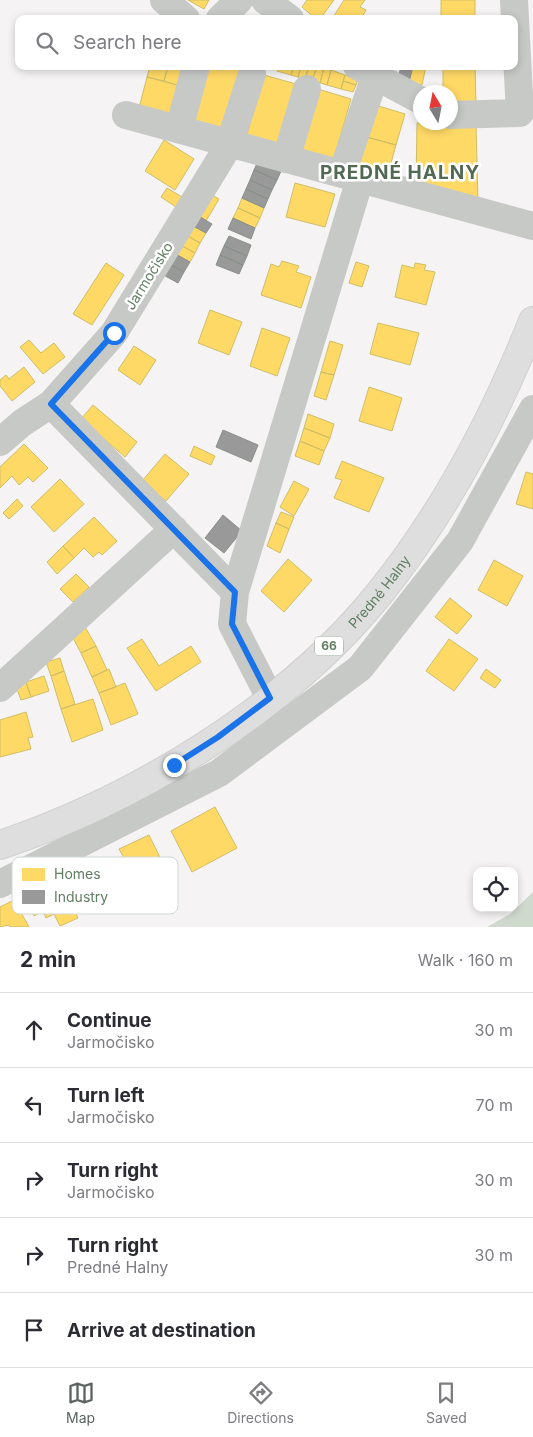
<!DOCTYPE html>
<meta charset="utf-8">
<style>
body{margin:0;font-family:Inter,sans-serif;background:#f2f2f3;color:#2b2b33}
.controls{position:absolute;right:15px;bottom:15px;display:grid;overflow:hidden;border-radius:10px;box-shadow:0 2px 8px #0003}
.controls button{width:45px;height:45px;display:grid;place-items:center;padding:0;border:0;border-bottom:1px solid #e1e1e2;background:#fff;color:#2b2b33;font:25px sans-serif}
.compass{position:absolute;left:413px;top:85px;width:45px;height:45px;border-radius:50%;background:#fff;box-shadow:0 2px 8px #0003;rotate:350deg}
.stop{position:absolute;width:15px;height:15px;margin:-11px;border:4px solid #1a73e8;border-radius:50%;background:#fff}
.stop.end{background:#1a73e8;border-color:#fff;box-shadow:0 1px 5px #0008}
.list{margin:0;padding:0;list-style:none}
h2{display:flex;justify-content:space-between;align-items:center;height:65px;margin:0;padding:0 20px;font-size:21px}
h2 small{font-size:16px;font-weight:400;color:#7c7c81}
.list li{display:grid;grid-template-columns:32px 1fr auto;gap:15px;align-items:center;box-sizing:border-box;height:75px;padding:0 20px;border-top:1px solid #e1e1e2}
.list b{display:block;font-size:19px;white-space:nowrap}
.list p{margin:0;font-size:16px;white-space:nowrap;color:#7c7c81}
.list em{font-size:16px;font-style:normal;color:#7c7c81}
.icon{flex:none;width:28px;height:28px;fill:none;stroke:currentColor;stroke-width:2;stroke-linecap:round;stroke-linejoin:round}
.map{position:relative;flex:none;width:533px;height:927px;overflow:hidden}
.search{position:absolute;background:#fff;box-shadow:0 2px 8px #0003;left:15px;right:15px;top:15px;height:55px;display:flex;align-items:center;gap:12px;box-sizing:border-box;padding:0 18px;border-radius:10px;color:#7c7c81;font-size:19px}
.sheet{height:440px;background:#fff}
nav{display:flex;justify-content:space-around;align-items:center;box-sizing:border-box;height:70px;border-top:1px solid #e1e1e2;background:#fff;font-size:14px;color:#7c7c81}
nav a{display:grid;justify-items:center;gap:2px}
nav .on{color:#5a635f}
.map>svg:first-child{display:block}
.water{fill:#cfd9ce}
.homes{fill:#ffd966;stroke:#cfbe65}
.industry{fill:#999;stroke:#889188}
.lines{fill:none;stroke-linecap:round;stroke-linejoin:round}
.major-casing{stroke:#d0d0cf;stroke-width:30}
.minor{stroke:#c7c9c7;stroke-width:28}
.major{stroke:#dddedd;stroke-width:28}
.route{stroke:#1a73e8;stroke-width:6}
.labels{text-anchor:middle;stroke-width:5;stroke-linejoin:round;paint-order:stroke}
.shield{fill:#fff;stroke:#90a591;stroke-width:1}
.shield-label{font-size:12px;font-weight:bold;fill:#607e62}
.street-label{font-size:14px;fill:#607e62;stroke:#fff}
.district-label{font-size:19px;font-weight:bold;letter-spacing:1px;fill:#526954;stroke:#fff}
.key{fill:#fff;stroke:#cfd8d0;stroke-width:1}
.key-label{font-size:14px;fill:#607e62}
</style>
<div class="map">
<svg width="533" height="927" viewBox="0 0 533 927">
<rect width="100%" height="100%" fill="#f5f3f4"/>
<path class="water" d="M 533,892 L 533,927 L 487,927 L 510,914 Z"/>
<path class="homes" d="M 188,0 L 209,0 L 204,9 Z
M 307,0 L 334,0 L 320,19 L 316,19 L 302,7 Z
M 344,0 L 365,0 L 360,7 L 366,10 L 361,19 L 332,19 Z
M 441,0 L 475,0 L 475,17 L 441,17 Z
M 150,66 L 168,66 L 164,81 L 147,77 Z
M 168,66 L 185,66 L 180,86 L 164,81 Z
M 209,66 L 234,66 L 243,69 L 225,132 L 192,123 Z
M 278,66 L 294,66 L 291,75 L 277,71 Z
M 294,66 L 301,66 L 298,77 L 291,75 Z
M 301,66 L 309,66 L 305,79 L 298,77 Z
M 309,66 L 317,66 L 312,81 L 305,79 Z
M 317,66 L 324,68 L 320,83 L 312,81 Z
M 413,66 L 426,66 L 422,85 L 409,82 Z
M 443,66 L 475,66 L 476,104 L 450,104 L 450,92 L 443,92 Z
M 324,68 L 331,70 L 327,85 L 320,83 Z
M 331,70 L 345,75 L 341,89 L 327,85 Z
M 264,75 L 296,84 L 279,147 L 246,138 Z
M 345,75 L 358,78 L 356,85 L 343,81 Z
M 147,77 L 180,86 L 171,118 L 139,108 Z
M 343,81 L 356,85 L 353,92 L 341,89 Z
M 318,89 L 351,99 L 333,162 L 300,153 Z
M 372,104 L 405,114 L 396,145 L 363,136 Z
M 417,123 L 476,125 L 478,201 L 416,185 Z
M 363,136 L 396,145 L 387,177 L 354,168 Z
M 164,140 L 194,159 L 175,190 L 145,171 Z
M 295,183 L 335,194 L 325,227 L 286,217 Z
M 167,188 L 182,197 L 176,207 L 161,197 Z
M 207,192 L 219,199 L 206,221 L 194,214 Z
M 242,198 L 264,208 L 260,218 L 238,208 Z
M 238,208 L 260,218 L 255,228 L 233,218 Z
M 186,222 L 206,233 L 200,243 L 181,232 Z
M 181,232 L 200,243 L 195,253 L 175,242 Z
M 175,242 L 195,253 L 190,262 L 170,251 Z
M 282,261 L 299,266 L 296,272 L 311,277 L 301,308 L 261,295 L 271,264 L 279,267 Z
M 356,262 L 369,266 L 362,287 L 349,283 Z
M 106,263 L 124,275 L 92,325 L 73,314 Z
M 415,263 L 426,265 L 424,270 L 435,272 L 426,305 L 395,297 L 402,265 L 414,268 Z
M 210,310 L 242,322 L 229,355 L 198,343 Z
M 378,323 L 419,333 L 410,365 L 370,354 Z
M 262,328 L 290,338 L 277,376 L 250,366 Z
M 29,340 L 41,353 L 54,343 L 65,357 L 43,374 L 20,347 Z
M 330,341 L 343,345 L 334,375 L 321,372 Z
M 134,346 L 156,360 L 140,385 L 118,370 Z
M 24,367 L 35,382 L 12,401 L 0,386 L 0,380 L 6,375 L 9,379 Z
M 321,372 L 334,375 L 326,400 L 314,396 Z
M 369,387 L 402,398 L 392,431 L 359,421 Z
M 93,405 L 137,442 L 125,457 L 81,419 Z
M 308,414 L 334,424 L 330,438 L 304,428 Z
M 304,428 L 330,438 L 324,451 L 300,441 Z
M 300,441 L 324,451 L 319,465 L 295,456 Z
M 24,444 L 48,468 L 33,482 L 28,477 L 19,485 L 12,476 L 0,488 L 0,467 Z
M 194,446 L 215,456 L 211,465 L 190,456 Z
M 165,454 L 189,474 L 166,501 L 142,481 Z
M 342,461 L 384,478 L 369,512 L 334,498 L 342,480 L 335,478 Z
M 526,472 L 533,474 L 533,509 L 516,504 Z
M 60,479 L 84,504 L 54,532 L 31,507 Z
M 294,481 L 309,489 L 294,516 L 280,507 Z
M 17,499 L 23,506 L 9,519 L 3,513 Z
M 281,512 L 294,517 L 289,529 L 276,523 Z
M 94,517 L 117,541 L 102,555 L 99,552 L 93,557 L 84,548 L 74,558 L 63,546 Z
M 276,523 L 289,529 L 280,553 L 267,546 Z
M 63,546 L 74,558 L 57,574 L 47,562 Z
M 288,559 L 312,580 L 284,612 L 261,591 Z
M 494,560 L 523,576 L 507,606 L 478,590 Z
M 76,574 L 89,587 L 73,602 L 60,589 Z
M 450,598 L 472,616 L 457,634 L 435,617 Z
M 85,627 L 96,646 L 81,653 L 72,636 Z
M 142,639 L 159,666 L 191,646 L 201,662 L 156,691 L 127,648 Z
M 449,639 L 478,659 L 454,691 L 426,671 Z
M 96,646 L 107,670 L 92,677 L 81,653 Z
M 60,658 L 64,671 L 51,676 L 46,662 Z
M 109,669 L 116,687 L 99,693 L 92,677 Z
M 486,669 L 501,680 L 495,688 L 480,678 Z
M 64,671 L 75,704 L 61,709 L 51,676 Z
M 44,676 L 49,691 L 31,697 L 26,682 Z
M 26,682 L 31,697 L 21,700 L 17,689 Z
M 125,683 L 138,714 L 111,725 L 99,693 Z
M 93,699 L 103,730 L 72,742 L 61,709 Z
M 26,712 L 33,737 L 28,738 L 31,749 L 0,757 L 0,720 Z
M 215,807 L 237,848 L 192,872 L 171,831 Z
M 149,835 L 170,878 L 143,891 L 119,849 Z
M 60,881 L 78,918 L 60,926 L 54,914 L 46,918 L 43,911 L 34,916 L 24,897 Z
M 14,900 L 29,927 L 10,927 L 9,925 L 0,927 L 0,907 Z"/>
<path class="industry" d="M 401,66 L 413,66 L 409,82 L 398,80 Z
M 259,159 L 282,169 L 277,180 L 254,170 Z
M 254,170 L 277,180 L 272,190 L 250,180 Z
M 250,180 L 272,190 L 268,199 L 246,189 Z
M 246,189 L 268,199 L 264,208 L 242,198 Z
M 192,212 L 212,224 L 206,233 L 186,222 Z
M 233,218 L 255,228 L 251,239 L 228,229 Z
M 229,236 L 251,245 L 247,256 L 224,246 Z
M 224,246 L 247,256 L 243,265 L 220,255 Z
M 170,251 L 190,262 L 184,272 L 164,261 Z
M 220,255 L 243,265 L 239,274 L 216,265 Z
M 164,261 L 184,272 L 178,283 L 158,272 Z
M 223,430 L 258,445 L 251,462 L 216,447 Z
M 223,515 L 242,531 L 224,553 L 205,538 Z"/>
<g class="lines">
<g class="major-casing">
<g id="major">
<path id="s1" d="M 0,845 C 137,799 287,708 379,594 C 445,512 494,419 533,321"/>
</g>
</g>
<path class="minor" d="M 164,0 L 186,19
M 265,0 L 290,19
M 220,19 L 239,0
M 357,66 L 420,100
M 126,115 L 533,226
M 450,115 L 520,113 L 514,0
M 179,129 L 196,66
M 286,159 L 307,89
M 342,174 L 375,76
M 0,442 L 22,423 L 51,404
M 235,592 L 51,404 L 114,333 L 229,145 L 252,74
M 0,688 L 174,529
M 270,698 L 232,624 L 235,592 L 360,179
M 0,884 L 219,773 L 360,668 L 460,541 L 533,409"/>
<use href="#major" class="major"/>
</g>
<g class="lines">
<path class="route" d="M 114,333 L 51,404 L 235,592 L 232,624 L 270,698 L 218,737 L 174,765"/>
</g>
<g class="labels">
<rect class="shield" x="315" y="636.5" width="28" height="19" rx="4"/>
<g class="shield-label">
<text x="329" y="650">66</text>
</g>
<g class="street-label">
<text transform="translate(149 276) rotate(-58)" y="5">Jarmočisko</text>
<text dy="5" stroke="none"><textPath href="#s1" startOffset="462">Predné Halny</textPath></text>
</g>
<g class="district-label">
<text x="400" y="179">PREDNÉ HALNY</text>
</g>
</g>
<rect x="12" y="857" width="166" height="57" rx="8" class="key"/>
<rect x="22" y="868" width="23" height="13" fill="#ffd966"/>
<rect x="22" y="890" width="23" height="14" fill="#999"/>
<g class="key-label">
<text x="54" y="879">Homes</text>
<text x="54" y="902">Industry</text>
</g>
</svg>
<div class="controls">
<button><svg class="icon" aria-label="locate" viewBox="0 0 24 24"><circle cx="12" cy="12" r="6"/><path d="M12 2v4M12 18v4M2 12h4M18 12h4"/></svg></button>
</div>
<svg class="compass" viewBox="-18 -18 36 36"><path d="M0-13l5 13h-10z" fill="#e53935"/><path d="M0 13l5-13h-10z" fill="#7c7c81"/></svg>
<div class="stop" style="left:114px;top:333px"></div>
<div class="stop end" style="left:174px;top:765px"></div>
<div class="search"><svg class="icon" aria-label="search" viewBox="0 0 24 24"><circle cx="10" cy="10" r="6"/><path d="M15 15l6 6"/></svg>Search here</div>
</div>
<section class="sheet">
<h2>2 min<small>Walk · 160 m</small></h2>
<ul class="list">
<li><svg class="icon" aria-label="ahead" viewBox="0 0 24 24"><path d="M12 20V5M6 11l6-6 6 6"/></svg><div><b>Continue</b><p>Jarmočisko</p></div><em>30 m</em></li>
<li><svg class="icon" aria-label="left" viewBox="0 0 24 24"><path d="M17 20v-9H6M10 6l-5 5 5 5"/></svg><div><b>Turn left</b><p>Jarmočisko</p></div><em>70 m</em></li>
<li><svg class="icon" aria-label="right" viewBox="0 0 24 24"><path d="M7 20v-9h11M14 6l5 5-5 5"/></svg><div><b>Turn right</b><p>Jarmočisko</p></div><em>30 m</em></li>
<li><svg class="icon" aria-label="right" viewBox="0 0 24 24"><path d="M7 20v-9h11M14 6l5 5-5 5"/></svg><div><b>Turn right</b><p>Predné Halny</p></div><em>30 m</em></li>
<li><svg class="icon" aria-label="arrive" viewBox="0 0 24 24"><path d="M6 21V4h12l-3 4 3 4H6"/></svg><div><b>Arrive at destination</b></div></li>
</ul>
</section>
<nav>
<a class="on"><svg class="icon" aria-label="map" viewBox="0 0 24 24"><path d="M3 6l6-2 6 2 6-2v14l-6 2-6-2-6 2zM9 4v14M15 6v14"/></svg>Map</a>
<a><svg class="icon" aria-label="directions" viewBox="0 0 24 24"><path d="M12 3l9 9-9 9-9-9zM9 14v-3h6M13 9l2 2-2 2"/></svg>Directions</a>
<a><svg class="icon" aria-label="saved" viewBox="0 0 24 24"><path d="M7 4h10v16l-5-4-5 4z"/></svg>Saved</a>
</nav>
